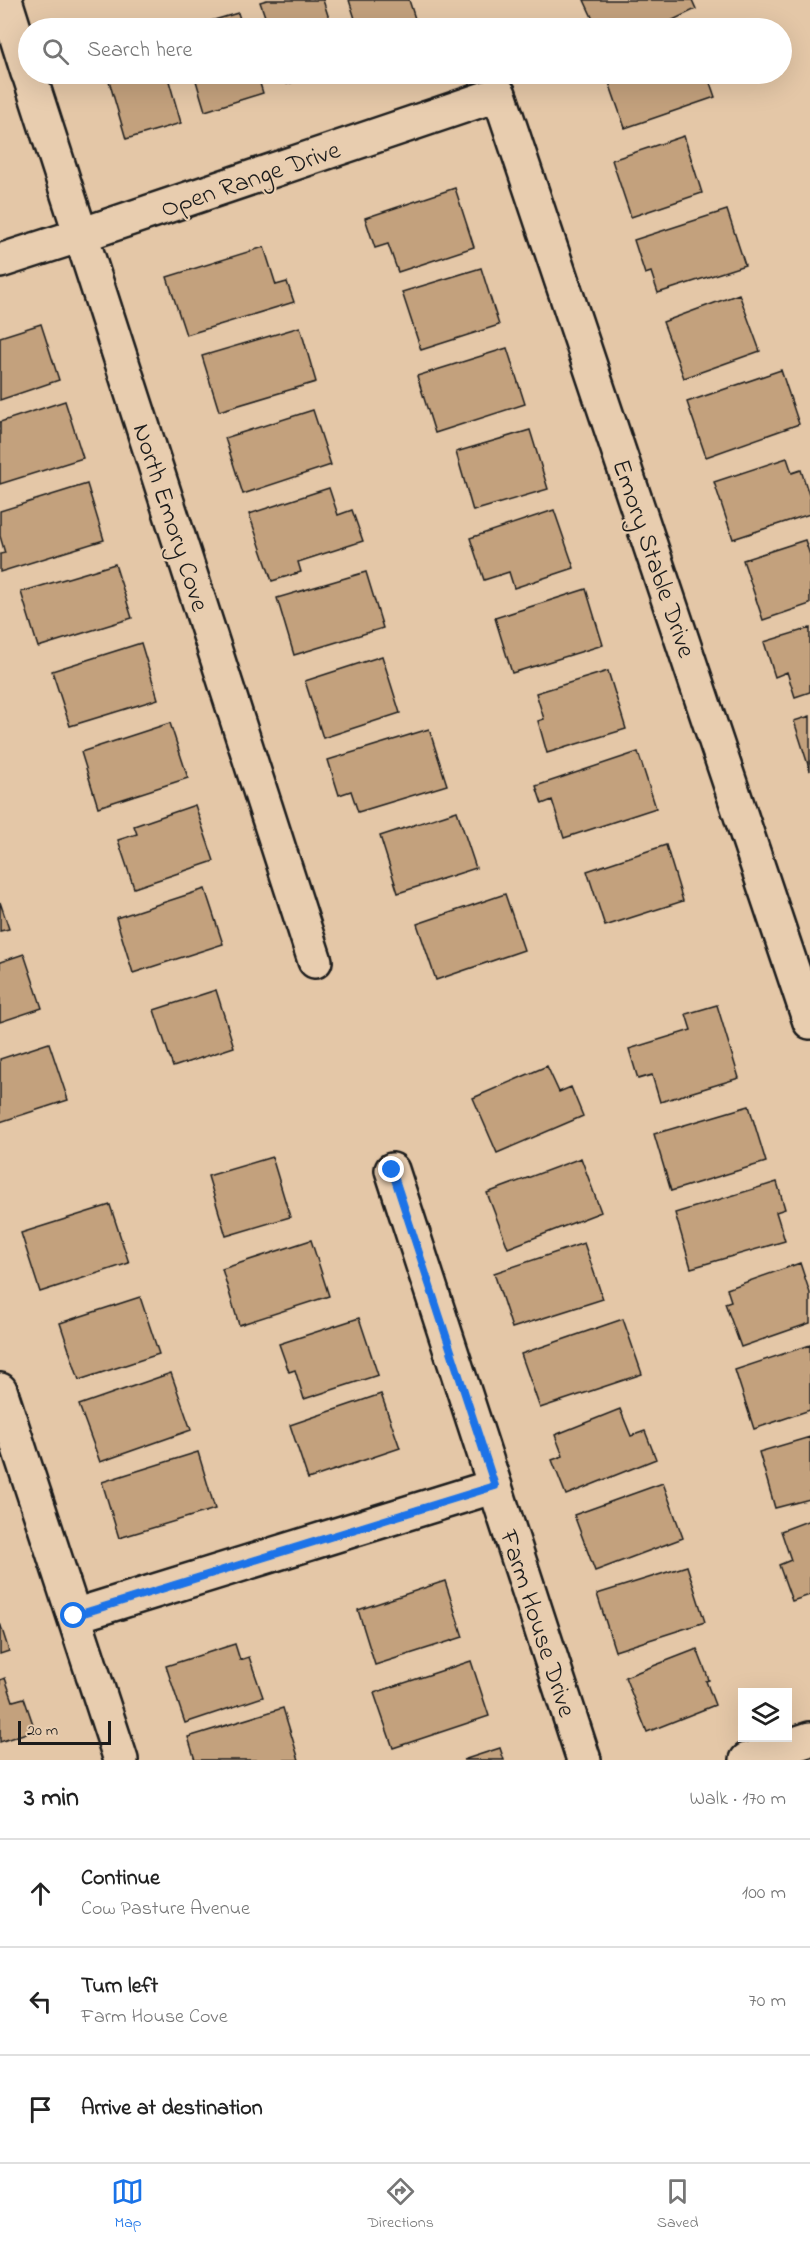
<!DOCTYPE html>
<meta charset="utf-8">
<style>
body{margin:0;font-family:"Indie Flower",sans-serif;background:#f6f6f6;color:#222}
.controls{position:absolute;right:18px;bottom:18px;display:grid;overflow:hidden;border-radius:0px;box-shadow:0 6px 24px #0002}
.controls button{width:54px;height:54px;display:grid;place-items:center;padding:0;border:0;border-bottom:2px solid #e0e0e0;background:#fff;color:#222;font:30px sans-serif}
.scale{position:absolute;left:18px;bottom:15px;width:93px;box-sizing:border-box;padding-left:6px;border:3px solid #1c1c1c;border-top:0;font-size:16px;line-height:21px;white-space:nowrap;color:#1c1c1c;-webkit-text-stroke:4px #e8cdaf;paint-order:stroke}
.stop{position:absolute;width:18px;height:18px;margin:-14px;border:4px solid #1a73e8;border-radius:50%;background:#fff}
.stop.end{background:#1a73e8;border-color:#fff;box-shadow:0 2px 6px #0008}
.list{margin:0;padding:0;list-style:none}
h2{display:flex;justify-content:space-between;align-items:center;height:78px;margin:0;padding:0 24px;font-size:26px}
h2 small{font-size:20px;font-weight:400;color:#767676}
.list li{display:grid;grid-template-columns:39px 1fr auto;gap:18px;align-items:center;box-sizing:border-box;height:108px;padding:0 24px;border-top:2px solid #e0e0e0}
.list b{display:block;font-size:22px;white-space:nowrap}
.list p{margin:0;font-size:20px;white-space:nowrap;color:#767676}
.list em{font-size:20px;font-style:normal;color:#767676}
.icon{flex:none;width:33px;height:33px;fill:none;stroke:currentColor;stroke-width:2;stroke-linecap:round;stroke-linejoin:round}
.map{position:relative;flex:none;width:810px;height:1760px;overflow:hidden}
.search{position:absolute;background:#fff;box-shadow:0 6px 24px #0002;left:18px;right:18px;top:18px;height:66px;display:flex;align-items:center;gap:15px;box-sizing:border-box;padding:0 21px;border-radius:33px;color:#767676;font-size:22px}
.sheet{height:402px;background:#fff}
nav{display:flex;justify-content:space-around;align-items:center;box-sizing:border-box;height:84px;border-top:2px solid #e0e0e0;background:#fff;font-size:16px;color:#767676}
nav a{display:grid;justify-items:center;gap:3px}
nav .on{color:#1a73e8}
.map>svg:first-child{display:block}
.building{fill:#c3a17d;stroke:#1c1c1c;stroke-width:1.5}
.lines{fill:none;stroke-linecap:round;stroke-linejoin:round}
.minor-casing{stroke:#1c1c1c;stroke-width:38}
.minor{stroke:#e8cdaf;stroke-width:33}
.route{stroke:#1a73e8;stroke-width:8}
.labels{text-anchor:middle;stroke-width:4.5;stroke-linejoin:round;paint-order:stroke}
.street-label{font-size:26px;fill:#1c1c1c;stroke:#e8cdaf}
</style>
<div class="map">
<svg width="810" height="1760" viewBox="0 0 810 1760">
<rect width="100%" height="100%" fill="#e4c7a7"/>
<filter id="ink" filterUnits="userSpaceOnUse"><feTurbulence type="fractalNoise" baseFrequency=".0167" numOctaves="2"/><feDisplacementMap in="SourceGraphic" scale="12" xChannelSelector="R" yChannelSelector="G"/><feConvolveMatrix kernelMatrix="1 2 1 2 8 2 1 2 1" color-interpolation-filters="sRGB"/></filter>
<g filter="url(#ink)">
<path class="building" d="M 267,0 L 323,0 L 332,28 L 269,28 L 260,2 Z
M 349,0 L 409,0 L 418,28 L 358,28 Z
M 584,0 L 692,0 L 696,9 L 656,28 L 597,28 Z
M 238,13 L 243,28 L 187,28 Z
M 107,74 L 167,74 L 181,123 L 126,139 Z
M 194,74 L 257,74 L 263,93 L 205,111 Z
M 284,74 L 318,74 L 287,84 Z
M 606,74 L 707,74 L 715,97 L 625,128 Z
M 684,136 L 702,193 L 631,217 L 612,160 Z
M 455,188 L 474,247 L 398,272 L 388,244 L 375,248 L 365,218 Z
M 727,210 L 745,265 L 658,293 L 651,272 L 645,274 L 634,240 Z
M 264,247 L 276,285 L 287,282 L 294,302 L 186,335 L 167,277 Z
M 481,268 L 499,325 L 421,350 L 402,292 Z
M 739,294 L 760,351 L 684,378 L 663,322 Z
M 41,324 L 59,380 L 0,400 L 0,337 Z
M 300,327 L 316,382 L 219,411 L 202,356 Z
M 507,348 L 525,404 L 435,433 L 417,376 Z
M 781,370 L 799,424 L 706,457 L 687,402 Z
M 65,401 L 83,458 L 0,484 L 0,422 Z
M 313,410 L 331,465 L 243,494 L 225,438 Z
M 530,430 L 548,489 L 473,511 L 456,452 Z
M 787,458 L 792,473 L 801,470 L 810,498 L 810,514 L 733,539 L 714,482 Z
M 87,484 L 104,540 L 0,572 L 0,554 L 5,553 L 0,536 L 0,511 Z
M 329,488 L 338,515 L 352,510 L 363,541 L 298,562 L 301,572 L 272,581 L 249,514 Z
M 554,510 L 574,568 L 514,588 L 509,572 L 484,580 L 470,538 Z
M 805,540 L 810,555 L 810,604 L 763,620 L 743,560 Z
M 115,564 L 132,618 L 38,647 L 21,592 Z
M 366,572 L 383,628 L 294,655 L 277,598 Z
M 586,589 L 603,645 L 512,673 L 495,618 Z
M 810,628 L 810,692 L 795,697 L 787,672 L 775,677 L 764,642 Z
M 141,643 L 158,699 L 70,726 L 52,671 Z
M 382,656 L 400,713 L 323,738 L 305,681 Z
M 608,671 L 626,729 L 547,753 L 538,721 L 544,719 L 536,693 Z
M 810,716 L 810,771 L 794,721 Z
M 170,723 L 188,778 L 98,807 L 81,752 Z
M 429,729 L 447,785 L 358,812 L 351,791 L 339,795 L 328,760 Z
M 638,752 L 656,808 L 564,838 L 552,800 L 542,804 L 536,786 Z
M 195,805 L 214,861 L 134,888 L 118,840 L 137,834 L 134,826 Z
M 457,811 L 476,868 L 398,893 L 380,836 Z
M 666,845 L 683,901 L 605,926 L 587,871 Z
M 205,889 L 223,944 L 133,973 L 116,918 Z
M 505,894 L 524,950 L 436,980 L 417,924 Z
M 0,902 L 9,929 L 0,931 Z
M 24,954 L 42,1008 L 0,1022 L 0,962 Z
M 216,990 L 234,1047 L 173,1067 L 154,1010 Z
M 717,1005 L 739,1078 L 660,1102 L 652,1075 L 638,1079 L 629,1049 L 691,1030 L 686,1014 Z
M 49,1043 L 68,1100 L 0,1122 L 0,1059 Z
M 547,1066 L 559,1092 L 571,1087 L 583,1116 L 497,1153 L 473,1098 Z
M 749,1106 L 766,1162 L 671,1191 L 654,1134 Z
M 272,1157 L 290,1217 L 226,1236 L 208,1176 Z
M 581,1158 L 601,1212 L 508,1248 L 487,1193 Z
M 777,1182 L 785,1209 L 776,1212 L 785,1241 L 691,1268 L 675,1213 Z
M 110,1205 L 129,1263 L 40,1292 L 21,1233 Z
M 311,1240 L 329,1296 L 239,1325 L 222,1269 Z
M 584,1243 L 603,1299 L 512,1328 L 494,1273 Z
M 800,1263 L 810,1293 L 810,1323 L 741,1347 L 725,1303 L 731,1301 L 727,1289 Z
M 140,1297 L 159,1354 L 79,1380 L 60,1323 Z
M 359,1318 L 378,1375 L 304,1399 L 295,1370 L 289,1372 L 279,1344 Z
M 623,1319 L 642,1374 L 540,1408 L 521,1354 Z
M 810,1345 L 810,1410 L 754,1429 L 735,1370 Z
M 171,1373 L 191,1430 L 100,1462 L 79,1405 Z
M 381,1394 L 400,1448 L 308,1479 L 290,1425 Z
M 620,1409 L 631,1436 L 645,1431 L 656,1459 L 566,1495 L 552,1460 L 563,1456 L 555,1435 Z
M 810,1437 L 810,1499 L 775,1508 L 759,1452 Z
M 198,1452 L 215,1509 L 119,1538 L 102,1482 Z
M 663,1483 L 683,1538 L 595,1571 L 574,1515 Z
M 810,1520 L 810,1595 L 792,1601 L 779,1565 L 791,1560 L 781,1531 Z
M 687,1566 L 705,1622 L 615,1651 L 597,1594 Z
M 445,1581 L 463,1637 L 375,1665 L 358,1610 Z
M 0,1623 L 9,1651 L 0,1654 Z
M 235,1644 L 240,1660 L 249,1657 L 263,1697 L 185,1723 L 166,1666 Z
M 697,1649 L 709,1680 L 706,1681 L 715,1705 L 647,1732 L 625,1677 Z
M 471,1661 L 489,1716 L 393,1748 L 374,1693 Z
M 5,1678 L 13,1701 L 24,1698 L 35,1730 L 0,1742 L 0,1680 Z
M 283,1708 L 299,1760 L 195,1760 L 188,1737 Z
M 500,1748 L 504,1760 L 463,1760 Z"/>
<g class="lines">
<g class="minor-casing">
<path id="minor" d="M 5,0 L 28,73
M 29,74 L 315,961
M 0,261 L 81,235 L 499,94 L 810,1022
M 392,1170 L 584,1760
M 0,1390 L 121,1760
M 74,1616 L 495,1486
M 747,1760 L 810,1739"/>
</g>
<use href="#minor" class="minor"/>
</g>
</g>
<g class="lines" filter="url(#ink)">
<path class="route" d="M 74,1616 L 495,1486 L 392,1170"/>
</g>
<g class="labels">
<g class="street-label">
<text transform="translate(250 178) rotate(-19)" y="9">Open Range Drive</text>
<text transform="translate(172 517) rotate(72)" y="9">North Emory Cove</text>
<text transform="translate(655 558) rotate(71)" y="9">Emory Stable Drive</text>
<text transform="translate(539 1623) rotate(72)" y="9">Farm House Drive</text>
</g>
</g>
</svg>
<div class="controls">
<button><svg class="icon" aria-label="layers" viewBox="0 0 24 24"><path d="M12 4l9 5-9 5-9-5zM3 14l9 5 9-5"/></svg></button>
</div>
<div class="scale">20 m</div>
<div class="stop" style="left:74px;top:1616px"></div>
<div class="stop end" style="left:392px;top:1170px"></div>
<div class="search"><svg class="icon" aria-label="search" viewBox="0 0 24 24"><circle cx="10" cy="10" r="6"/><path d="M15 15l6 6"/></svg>Search here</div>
</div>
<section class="sheet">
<h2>3 min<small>Walk · 170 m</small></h2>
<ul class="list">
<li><svg class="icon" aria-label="ahead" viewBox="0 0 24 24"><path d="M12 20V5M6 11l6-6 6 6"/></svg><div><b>Continue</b><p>Cow Pasture Avenue</p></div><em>100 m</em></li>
<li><svg class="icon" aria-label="left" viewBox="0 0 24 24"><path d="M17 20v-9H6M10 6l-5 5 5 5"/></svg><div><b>Turn left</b><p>Farm House Cove</p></div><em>70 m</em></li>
<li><svg class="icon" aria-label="arrive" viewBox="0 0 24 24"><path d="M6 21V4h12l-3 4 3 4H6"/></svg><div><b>Arrive at destination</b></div></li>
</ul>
</section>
<nav>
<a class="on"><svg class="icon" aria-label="map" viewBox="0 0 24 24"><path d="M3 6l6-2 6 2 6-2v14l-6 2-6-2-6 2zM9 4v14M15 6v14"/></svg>Map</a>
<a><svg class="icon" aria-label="directions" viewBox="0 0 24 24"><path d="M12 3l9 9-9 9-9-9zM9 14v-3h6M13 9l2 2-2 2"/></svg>Directions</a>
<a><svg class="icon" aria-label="saved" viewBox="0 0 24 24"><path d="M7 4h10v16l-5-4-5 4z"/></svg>Saved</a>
</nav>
